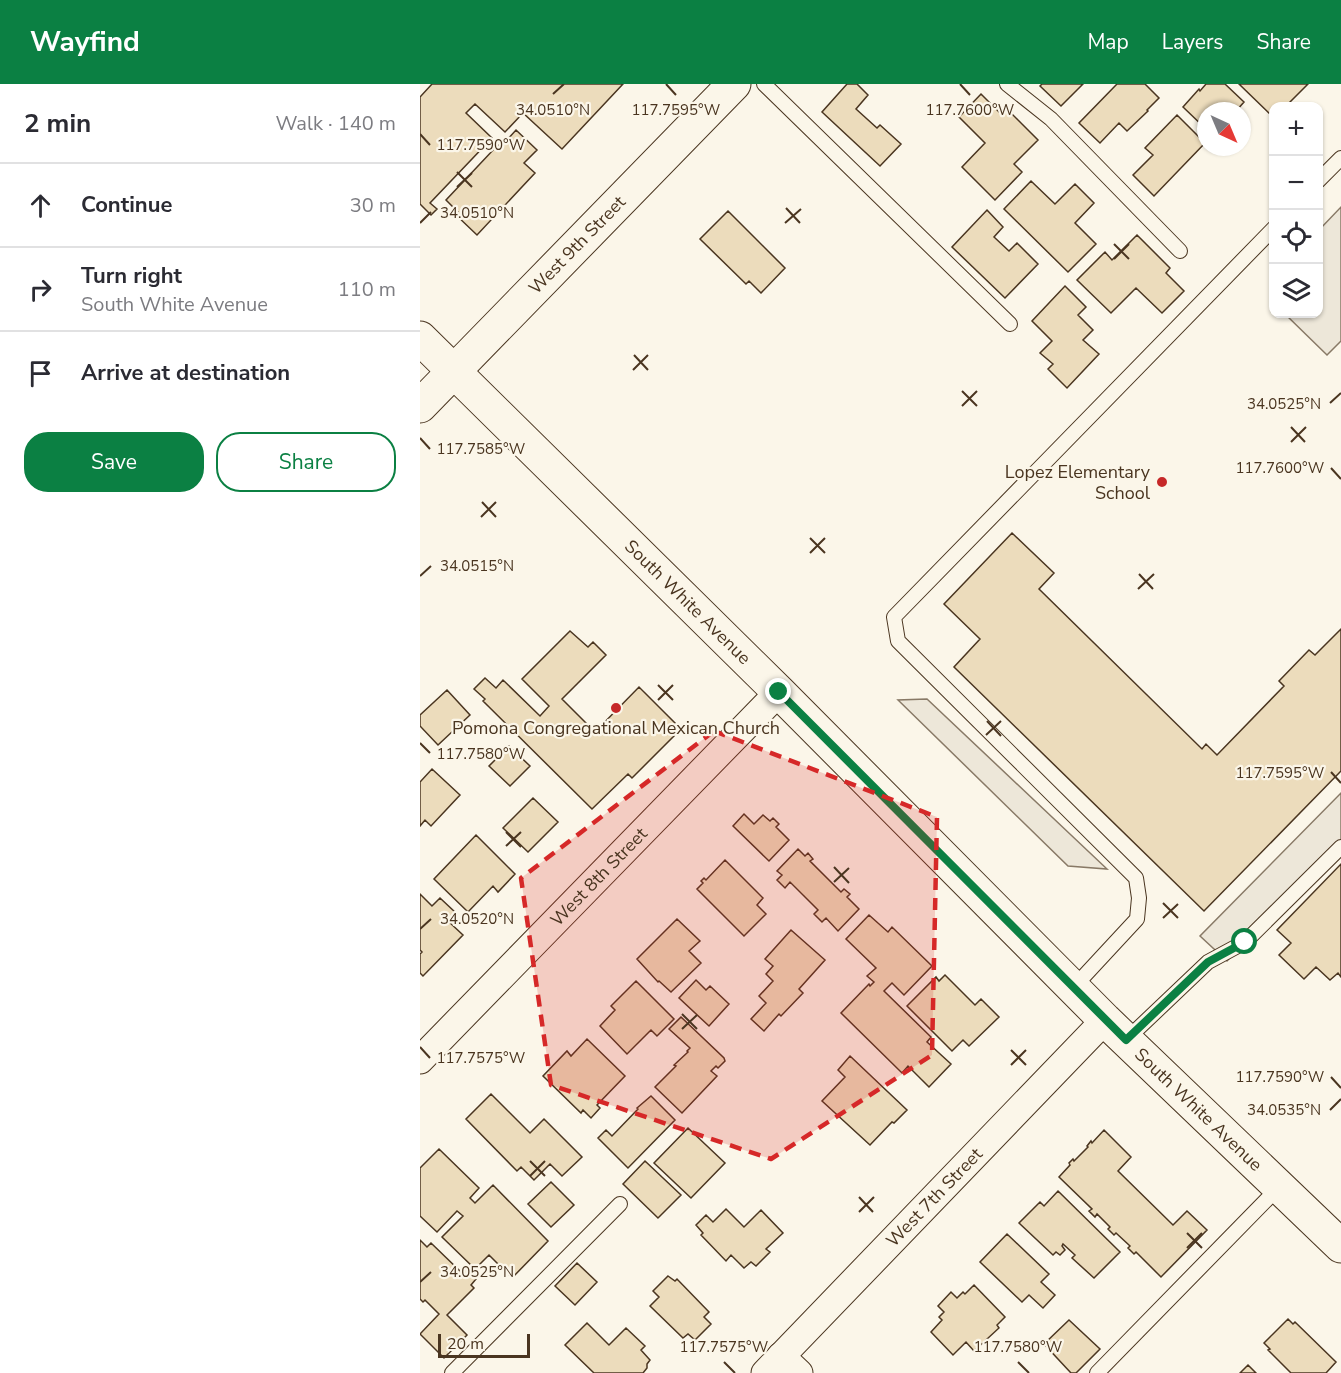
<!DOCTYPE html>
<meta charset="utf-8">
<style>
body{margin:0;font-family:"Nunito Sans",sans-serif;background:#f2f2f3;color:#2b2b33}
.controls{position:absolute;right:18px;top:18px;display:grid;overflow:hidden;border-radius:12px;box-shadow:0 2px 4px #0004}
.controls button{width:54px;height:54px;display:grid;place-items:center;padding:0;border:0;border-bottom:2px solid #e1e1e2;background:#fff;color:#2b2b33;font:30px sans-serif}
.compass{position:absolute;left:777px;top:18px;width:54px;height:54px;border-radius:50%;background:#fff;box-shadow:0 2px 4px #0004;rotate:136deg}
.scale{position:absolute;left:18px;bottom:15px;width:92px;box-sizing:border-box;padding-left:6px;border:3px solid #4a3520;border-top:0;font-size:16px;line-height:21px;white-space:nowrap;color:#4a3520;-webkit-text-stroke:4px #fbf6e9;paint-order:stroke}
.stop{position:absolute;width:18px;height:18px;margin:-14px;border:4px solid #0b8043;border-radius:50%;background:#fff}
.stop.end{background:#0b8043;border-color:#fff;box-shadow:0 2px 6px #0008}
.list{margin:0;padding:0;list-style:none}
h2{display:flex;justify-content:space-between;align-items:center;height:78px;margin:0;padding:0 24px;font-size:26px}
h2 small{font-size:20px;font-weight:400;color:#7c7c81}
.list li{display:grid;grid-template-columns:39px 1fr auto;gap:18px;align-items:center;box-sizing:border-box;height:84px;padding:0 24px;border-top:2px solid #e1e1e2}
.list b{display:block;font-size:22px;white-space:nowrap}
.list p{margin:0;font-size:20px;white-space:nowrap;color:#7c7c81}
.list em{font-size:20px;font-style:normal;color:#7c7c81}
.actions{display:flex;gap:12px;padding:18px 24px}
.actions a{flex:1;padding:14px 0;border:2px solid #0b8043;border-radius:24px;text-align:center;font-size:21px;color:#0b8043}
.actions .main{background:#0b8043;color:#fff}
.icon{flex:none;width:33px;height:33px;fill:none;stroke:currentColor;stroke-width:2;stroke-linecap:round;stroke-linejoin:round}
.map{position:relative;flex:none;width:921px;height:1289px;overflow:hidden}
header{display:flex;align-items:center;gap:36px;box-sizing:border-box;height:84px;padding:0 30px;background:#0b8043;color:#fff}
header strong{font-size:28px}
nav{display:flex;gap:33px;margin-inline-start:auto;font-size:21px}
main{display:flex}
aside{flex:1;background:#fff}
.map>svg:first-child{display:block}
.parking{fill:#ede7d9;stroke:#887966;stroke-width:1.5}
.building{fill:#ecdcbc;stroke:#4a3520;stroke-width:1.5}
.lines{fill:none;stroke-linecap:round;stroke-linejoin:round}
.service-casing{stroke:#4a3520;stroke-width:16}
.minor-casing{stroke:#4a3520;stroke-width:29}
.tertiary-casing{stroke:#4a3520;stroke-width:35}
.service{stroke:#fbf6e9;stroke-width:14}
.minor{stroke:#fbf6e9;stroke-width:27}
.tertiary{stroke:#fbf6e9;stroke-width:33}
.route{stroke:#0b8043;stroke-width:8}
.marked{fill:#d62828;fill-opacity:0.2;stroke:#d62828;stroke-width:4.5;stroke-dasharray:12 8;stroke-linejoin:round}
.ticks{fill:none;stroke:#4a3520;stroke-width:2}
.poi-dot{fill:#c62828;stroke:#fbf6e9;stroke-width:2}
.labels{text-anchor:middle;stroke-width:4.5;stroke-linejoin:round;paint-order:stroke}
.street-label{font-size:18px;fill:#4a3520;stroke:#fbf6e9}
.poi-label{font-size:18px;fill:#4a3520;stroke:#fbf6e9;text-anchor:end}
.ticks-label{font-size:15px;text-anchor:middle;fill:#4a3520;stroke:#fbf6e9;stroke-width:4.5;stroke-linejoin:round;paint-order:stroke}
</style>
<header>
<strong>Wayfind</strong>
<nav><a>Map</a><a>Layers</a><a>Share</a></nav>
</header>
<main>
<aside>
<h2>2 min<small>Walk · 140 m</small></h2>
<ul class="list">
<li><svg class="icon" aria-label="ahead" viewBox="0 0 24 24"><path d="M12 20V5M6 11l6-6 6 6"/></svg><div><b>Continue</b></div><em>30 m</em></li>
<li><svg class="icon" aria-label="right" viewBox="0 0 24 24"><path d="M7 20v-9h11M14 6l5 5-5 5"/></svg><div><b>Turn right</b><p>South White Avenue</p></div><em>110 m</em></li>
<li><svg class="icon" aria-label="arrive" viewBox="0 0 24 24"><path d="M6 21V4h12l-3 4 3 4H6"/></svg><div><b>Arrive at destination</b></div></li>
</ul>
<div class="actions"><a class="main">Save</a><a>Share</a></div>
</aside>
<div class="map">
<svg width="921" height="1289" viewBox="0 0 921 1289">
<rect width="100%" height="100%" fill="#fbf6e9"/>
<path class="parking" d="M 921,123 L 921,257 L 907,271 L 865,230 L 898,230 L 899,146 Z
M 507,615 L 687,785 L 648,782 L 478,616 Z
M 921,709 L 921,760 L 807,877 L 780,852 Z"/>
<path class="building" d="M 12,0 L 203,0 L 142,65 L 103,29 L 85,48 L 55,20 L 46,29 L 72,54 L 10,119 L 17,125 L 11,131 L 0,120 L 0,13 Z
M 427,0 L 437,0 L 448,11 L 436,25 L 457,44 L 460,41 L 481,60 L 460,82 L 402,28 Z
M 622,0 L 663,0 L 641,22 L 620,2 Z
M 697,0 L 725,0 L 739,14 L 727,26 L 728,27 L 707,47 L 699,39 L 680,59 L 659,39 Z
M 786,0 L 805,0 L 824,18 L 816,27 L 786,27 L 786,45 L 763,23 L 779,5 L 780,7 Z
M 819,0 L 888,0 L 866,22 L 854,22 L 854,34 Z
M 561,10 L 579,28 L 584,22 L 618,56 L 594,80 L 602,88 L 575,116 L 542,83 L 565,59 L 539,33 Z
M 757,31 L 785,59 L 734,112 L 713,91 L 733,71 L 725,64 Z
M 96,46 L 117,66 L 104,79 L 115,89 L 57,151 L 36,131 L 38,128 L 26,116 L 74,65 L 85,56 L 86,57 Z
M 611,97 L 635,120 L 655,100 L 674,119 L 655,139 L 676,160 L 648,188 L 584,125 Z
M 567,126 L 583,143 L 574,153 L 589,167 L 597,159 L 618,180 L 585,214 L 532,163 Z
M 308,127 L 365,184 L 341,209 L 329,197 L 326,200 L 280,155 Z
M 717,151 L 750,184 L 746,189 L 764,207 L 742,229 L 716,204 L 691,229 L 657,196 L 685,168 L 692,176 Z
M 645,202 L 666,223 L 658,231 L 673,246 L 663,256 L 679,270 L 647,304 L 628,285 L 633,280 L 620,269 L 632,257 L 612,237 Z
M 592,449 L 634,489 L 619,505 L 782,665 L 786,660 L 797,671 L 864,602 L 859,597 L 889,566 L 895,571 L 921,545 L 921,687 L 784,827 L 534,583 L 560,555 L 524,520 Z
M 150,547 L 168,563 L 173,558 L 186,571 L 142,615 L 175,648 L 219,603 L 261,645 L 212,694 L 208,690 L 172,725 L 63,617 L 65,615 L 54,605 L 65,594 L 76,604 L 83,596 L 120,632 L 129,622 L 102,595 Z
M 27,606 L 50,631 L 18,661 L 0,642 L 0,631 Z
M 89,662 L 110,682 L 90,702 L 69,682 Z
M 12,685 L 40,711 L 11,742 L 5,736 L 0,742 L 0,698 Z
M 113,714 L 138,738 L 108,768 L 83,744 Z
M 324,730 L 334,740 L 343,731 L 350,737 L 353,734 L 359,740 L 356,743 L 369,756 L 349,777 L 313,742 Z
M 56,751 L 95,790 L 78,808 L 73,802 L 48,828 L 14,795 Z
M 378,765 L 385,772 L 388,769 L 393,775 L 390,777 L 421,808 L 424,805 L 430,810 L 427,813 L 439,825 L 418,847 L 406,834 L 402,838 L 394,830 L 398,826 L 370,798 L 365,804 L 357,796 L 362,791 L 357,787 Z
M 305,776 L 343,814 L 337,821 L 346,830 L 324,852 L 277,805 L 283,799 L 281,797 L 284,794 L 286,796 Z
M 921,780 L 921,893 L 918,889 L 910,896 L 896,883 L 884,895 L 859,871 L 871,859 L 857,846 Z
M 0,810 L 12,822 L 20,814 L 36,829 L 28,837 L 43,851 L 3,892 L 0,889 L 0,870 L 2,868 L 0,866 Z
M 449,831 L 468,848 L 472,843 L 512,882 L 484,911 L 472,899 L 464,907 L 511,953 L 507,958 L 531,980 L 509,1003 L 488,982 L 482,989 L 421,929 L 449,900 L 450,902 L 454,898 L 447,892 L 456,884 L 426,855 Z
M 257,835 L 280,857 L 269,867 L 281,879 L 251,908 L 239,897 L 238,898 L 217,875 Z
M 371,846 L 405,876 L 379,905 L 383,909 L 361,932 L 359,930 L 344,947 L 331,935 L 346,919 L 339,912 L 353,897 L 346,890 L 353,882 L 345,875 Z
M 525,891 L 555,921 L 561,915 L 579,933 L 549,962 L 543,956 L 532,967 L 487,922 L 516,893 L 519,897 Z
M 276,896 L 286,906 L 290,902 L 309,920 L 289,942 L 259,914 Z
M 216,897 L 254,935 L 237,952 L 231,946 L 207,970 L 180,942 L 195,926 L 191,922 Z
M 261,933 L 304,974 L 305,977 L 298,984 L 296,982 L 291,987 L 297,992 L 262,1029 L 235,1003 L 256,982 L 254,981 L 268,968 L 267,967 L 270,964 L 249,945 Z
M 167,955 L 205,992 L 177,1021 L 180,1024 L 171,1034 L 163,1026 L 161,1029 L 123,992 L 147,967 L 151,972 Z
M 430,972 L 487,1026 L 474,1039 L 472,1038 L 450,1061 L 402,1017 L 425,993 L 418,986 Z
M 71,1010 L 110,1049 L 124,1035 L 162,1073 L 142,1092 L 130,1080 L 114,1096 L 101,1083 L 97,1087 L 46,1035 Z
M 231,1012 L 255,1036 L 208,1084 L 178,1054 L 186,1046 L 192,1052 L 218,1025 L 217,1024 Z
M 268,1044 L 305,1079 L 271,1114 L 234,1079 Z
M 684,1046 L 711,1073 L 698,1087 L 753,1141 L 767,1127 L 787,1146 L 741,1193 L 716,1168 L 714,1170 L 708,1164 L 710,1162 L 696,1149 L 694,1151 L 688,1145 L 690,1143 L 677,1130 L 675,1133 L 669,1127 L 672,1125 L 639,1093 L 650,1081 L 649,1079 L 653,1075 L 654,1077 L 668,1063 L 667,1062 L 671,1057 L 672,1059 Z
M 19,1065 L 59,1104 L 50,1114 L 55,1119 L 73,1101 L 128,1157 L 92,1194 L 69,1171 L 55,1185 L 22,1153 L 43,1132 L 37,1127 L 17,1148 L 0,1132 L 0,1084 Z
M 225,1077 L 261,1111 L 238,1134 L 203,1100 Z
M 131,1098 L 154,1121 L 131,1143 L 108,1120 Z
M 638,1107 L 700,1168 L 674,1194 L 652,1174 L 655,1171 L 643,1160 L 642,1162 L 645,1166 L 640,1171 L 636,1168 L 633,1171 L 599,1139 L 620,1118 L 624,1122 Z
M 306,1125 L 324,1143 L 341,1126 L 363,1149 L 346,1165 L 350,1168 L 336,1182 L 331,1178 L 324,1184 L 311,1171 L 306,1177 L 281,1151 L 283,1149 L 276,1141 L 286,1131 L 293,1138 Z
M 587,1150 L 629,1190 L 621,1198 L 635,1211 L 623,1224 L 609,1211 L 602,1218 L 560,1178 Z
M 0,1156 L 7,1163 L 11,1159 L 40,1187 L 44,1183 L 56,1195 L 51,1201 L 54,1204 L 27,1231 L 47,1251 L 24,1274 L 0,1250 L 19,1230 L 5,1216 L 3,1218 L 0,1215 Z
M 157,1179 L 177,1198 L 155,1221 L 135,1202 Z
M 248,1192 L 255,1197 L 257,1195 L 289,1228 L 284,1233 L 291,1240 L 275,1256 L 268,1250 L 263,1254 L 230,1222 L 239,1213 L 233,1207 Z
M 554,1201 L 585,1233 L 577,1241 L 579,1244 L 554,1267 L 546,1258 L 533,1271 L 511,1248 L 522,1236 L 519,1233 L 524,1228 L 518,1222 L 531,1208 L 537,1214 L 543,1208 L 545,1210 Z
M 868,1235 L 873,1240 L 875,1238 L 916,1278 L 906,1289 L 871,1289 L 848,1266 L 850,1265 L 844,1259 Z
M 649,1236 L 680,1265 L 656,1289 L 651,1289 L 624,1260 Z
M 167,1239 L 189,1261 L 206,1244 L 225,1262 L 221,1266 L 230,1276 L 227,1280 L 227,1284 L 223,1289 L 174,1289 L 145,1261 Z
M 828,1281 L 836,1289 L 820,1289 Z"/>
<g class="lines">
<g class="service-casing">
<path id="service" d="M 344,0 L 590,240
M 587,0 L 631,35 L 760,167
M 898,97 L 921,74
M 653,904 L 717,835 L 719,814 L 716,794 L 478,557 L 474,533 L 854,144
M 706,956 L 788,878 L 825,858 L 921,763
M 32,1289 L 200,1120
M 677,1289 L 859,1103"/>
</g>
<g class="minor-casing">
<g id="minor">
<path id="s1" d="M 0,976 L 359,608"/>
<path d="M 361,1272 L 379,1289"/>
<path id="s2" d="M 345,1289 L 685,936"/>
</g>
</g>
<g class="tertiary-casing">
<g id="tertiary">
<path id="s3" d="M 0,254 L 359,608 L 685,936 L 921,1162"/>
<path id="s4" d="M 0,322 L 314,0"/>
</g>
</g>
<use href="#service" class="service"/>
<use href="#minor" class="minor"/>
<use href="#tertiary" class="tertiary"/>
</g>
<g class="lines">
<path class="route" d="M 359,608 L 706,956 L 788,878 L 825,858"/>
</g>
<path class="marked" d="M 294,647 L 517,733 L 512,971 L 351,1075 L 131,1001 L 101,794 Z"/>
<path class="ticks" d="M 246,0 L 256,11M 540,0 L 550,11M 133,10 L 144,0M 0,50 L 10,61M 37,88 L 52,103M 37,103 L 52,89M 366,124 L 380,139M 0,139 L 11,128M 365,139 L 381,125M 694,160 L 709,175M 694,175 L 709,160M 214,271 L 228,286M 213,286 L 228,271M 542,307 L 557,322M 910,319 L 921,309M 542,322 L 557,307M 871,343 L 885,358M 0,354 L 10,365M 871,358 L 886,343M 911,384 L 921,395M 62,418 L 76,433M 61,433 L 76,418M 390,454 L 405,469M 390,469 L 405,454M 719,490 L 733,505M 0,492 L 11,482M 718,505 L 734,490M 238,601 L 253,616M 238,616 L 253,601M 567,637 L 581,652M 566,651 L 581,637M 0,659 L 10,669M 911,688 L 921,699M 86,748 L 101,763M 86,762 L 101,748M 414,783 L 429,799M 414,798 L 429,784M 743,819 L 758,834M 743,834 L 758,820M 0,845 L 11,835M 262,930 L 277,945M 262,945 L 277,931M 0,963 L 10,974M 591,966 L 606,981M 591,981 L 606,966M 911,993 L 921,1004M 910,1026 L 921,1015M 110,1077 L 125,1092M 110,1092 L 125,1077M 439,1113 L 453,1128M 439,1128 L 454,1113M 767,1149 L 782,1164M 767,1164 L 782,1149M 0,1198 L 11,1188M 304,1278 L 315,1289M 598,1278 L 609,1289"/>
<g class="poi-dot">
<circle cx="742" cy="398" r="6"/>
<circle cx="196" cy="624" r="6"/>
</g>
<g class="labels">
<g class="street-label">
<text dy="6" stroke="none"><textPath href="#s4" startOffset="225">West 9th Street</textPath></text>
<text dy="6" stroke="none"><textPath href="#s3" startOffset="376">South White Avenue</textPath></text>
<text dy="6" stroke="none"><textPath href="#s1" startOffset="256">West 8th Street</textPath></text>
<text dy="6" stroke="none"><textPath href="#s3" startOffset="1096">South White Avenue</textPath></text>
<text dy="6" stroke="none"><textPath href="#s2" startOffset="244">West 7th Street</textPath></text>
</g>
<g class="poi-label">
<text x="730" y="394">Lopez Elementary<tspan x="730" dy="21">School</tspan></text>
<text x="196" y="650" text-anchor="middle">Pomona Congregational Mexican Church</text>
</g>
</g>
<g class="ticks-label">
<text x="133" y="31">34.0510°N</text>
<text x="256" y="31">117.7595°W</text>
<text x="550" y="31">117.7600°W</text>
<text x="61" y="66">117.7590°W</text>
<text x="57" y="134">34.0510°N</text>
<text x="864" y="325">34.0525°N</text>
<text x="61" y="370">117.7585°W</text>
<text x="860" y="389">117.7600°W</text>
<text x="57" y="487">34.0515°N</text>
<text x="61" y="675">117.7580°W</text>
<text x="860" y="694">117.7595°W</text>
<text x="57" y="840">34.0520°N</text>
<text x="61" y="979">117.7575°W</text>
<text x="860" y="998">117.7590°W</text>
<text x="864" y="1031">34.0535°N</text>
<text x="57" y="1193">34.0525°N</text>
<text x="304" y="1268">117.7575°W</text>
<text x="598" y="1268">117.7580°W</text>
</g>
</svg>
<div class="controls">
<button>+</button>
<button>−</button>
<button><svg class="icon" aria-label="locate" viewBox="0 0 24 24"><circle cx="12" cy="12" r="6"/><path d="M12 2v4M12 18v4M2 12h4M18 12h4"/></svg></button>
<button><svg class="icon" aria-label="layers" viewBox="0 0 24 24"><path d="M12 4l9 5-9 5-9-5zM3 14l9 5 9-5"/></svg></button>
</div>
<svg class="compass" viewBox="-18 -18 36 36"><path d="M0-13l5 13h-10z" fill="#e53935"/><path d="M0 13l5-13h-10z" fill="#7c7c81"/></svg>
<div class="scale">20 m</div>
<div class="stop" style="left:825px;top:858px"></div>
<div class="stop end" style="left:359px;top:608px"></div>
</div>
</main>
